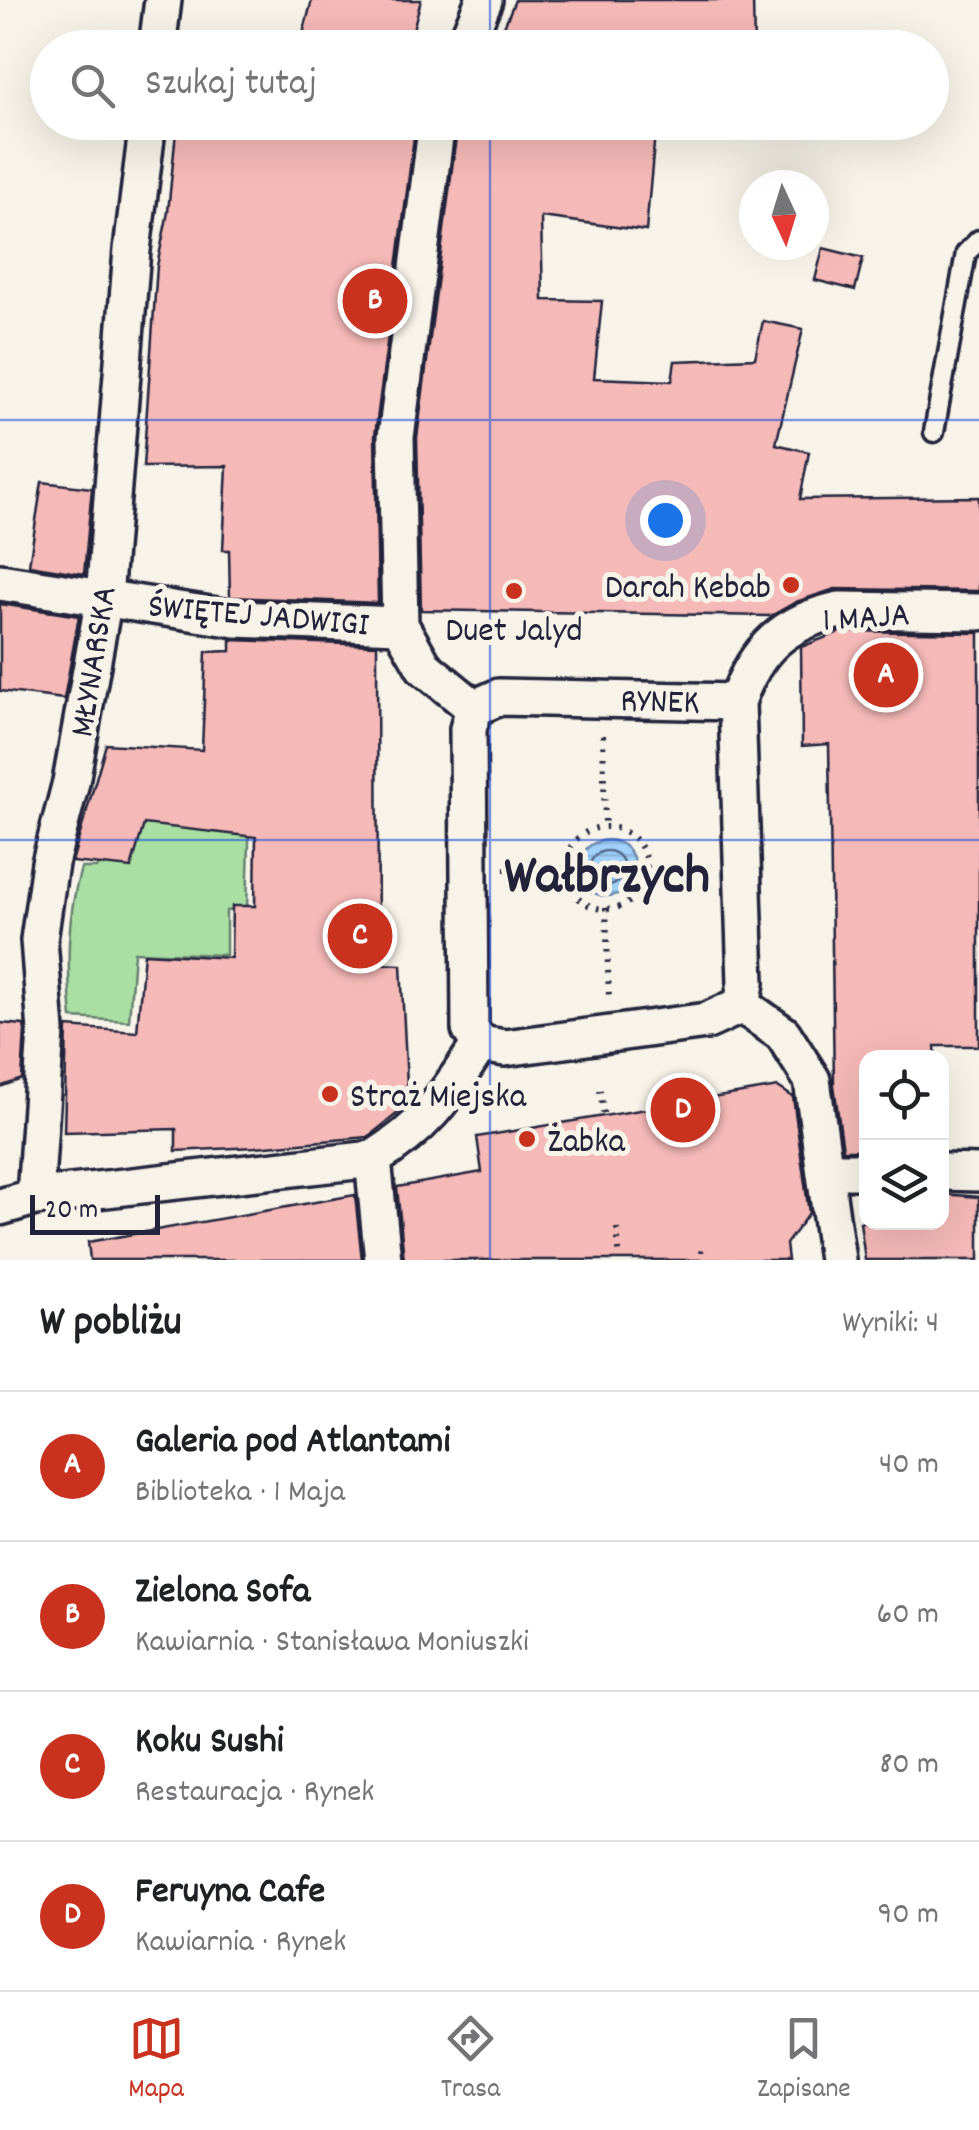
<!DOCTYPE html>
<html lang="pl">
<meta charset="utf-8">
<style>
body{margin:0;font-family:Dekko,sans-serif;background:#f2f2f2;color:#202124}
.controls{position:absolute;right:30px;bottom:30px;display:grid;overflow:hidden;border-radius:20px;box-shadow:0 10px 40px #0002}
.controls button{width:90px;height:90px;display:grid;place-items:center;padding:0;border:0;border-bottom:2px solid #e0e0e0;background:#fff;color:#202124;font:50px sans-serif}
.compass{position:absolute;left:739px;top:170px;width:90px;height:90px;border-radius:50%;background:#fff;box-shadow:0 10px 40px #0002;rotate:176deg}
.scale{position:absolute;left:30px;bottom:25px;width:130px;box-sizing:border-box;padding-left:10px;border:5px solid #22223b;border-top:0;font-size:28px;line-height:35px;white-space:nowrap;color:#22223b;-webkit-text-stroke:8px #f7f3e8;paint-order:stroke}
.you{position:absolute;left:665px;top:520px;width:35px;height:35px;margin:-25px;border:8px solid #fff;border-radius:50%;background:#1a73e8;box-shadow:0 0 0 15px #1a73e833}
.badge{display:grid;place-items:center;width:65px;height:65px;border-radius:50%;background:#c8321e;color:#fff;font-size:32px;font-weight:700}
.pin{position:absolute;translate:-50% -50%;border:5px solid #fff;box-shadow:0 2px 10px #0006}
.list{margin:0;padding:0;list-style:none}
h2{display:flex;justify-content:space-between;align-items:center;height:130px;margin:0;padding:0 40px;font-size:42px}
h2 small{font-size:32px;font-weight:400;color:#757577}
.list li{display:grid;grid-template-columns:65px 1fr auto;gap:30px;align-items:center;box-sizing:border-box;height:150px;padding:0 40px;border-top:2px solid #e0e0e0}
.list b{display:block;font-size:38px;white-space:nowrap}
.list p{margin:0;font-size:32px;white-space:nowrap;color:#757577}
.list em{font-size:32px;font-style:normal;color:#757577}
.icon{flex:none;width:55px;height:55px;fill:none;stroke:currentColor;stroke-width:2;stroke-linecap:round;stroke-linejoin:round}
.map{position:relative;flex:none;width:979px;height:1260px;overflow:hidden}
.search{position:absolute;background:#fff;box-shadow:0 10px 40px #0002;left:30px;right:30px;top:30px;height:110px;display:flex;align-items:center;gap:25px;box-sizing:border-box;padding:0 35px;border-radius:55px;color:#757577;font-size:38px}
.sheet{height:730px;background:#fff}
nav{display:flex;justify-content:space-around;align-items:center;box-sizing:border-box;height:140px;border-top:2px solid #e0e0e0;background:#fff;font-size:28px;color:#757577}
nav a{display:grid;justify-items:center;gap:5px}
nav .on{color:#c8321e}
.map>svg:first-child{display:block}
.green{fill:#a9dfa3;stroke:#66806f;stroke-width:2.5}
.water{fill:url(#water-rules);stroke:#6d8baf;stroke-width:2.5}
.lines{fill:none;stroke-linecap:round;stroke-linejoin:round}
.shore{stroke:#546888;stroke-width:2.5}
.building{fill:#f5b9b7;stroke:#22223b;stroke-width:2.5}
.lane-casing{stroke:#22223b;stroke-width:25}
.street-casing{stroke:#22223b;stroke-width:42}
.path{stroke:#22223b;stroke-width:6;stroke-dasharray:2.5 8;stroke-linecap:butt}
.lane{stroke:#f7f3e8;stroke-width:18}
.street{stroke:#f7f3e8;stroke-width:35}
.grid{fill:none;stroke:#1d4ed8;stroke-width:2.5;stroke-opacity:0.55}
.poi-dot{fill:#c8321e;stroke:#f7f3e8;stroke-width:4}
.labels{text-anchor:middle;stroke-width:10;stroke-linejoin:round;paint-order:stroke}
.poi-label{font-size:35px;fill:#22223b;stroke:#f7f3e8;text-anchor:start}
.street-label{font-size:35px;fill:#22223b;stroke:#f7f3e8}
.town-label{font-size:55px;font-weight:bold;fill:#22223b;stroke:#f7f3e8}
</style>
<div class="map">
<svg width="979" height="1260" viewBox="0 0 979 1260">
<defs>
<pattern id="water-rules" width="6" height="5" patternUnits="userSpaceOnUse" patternTransform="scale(2.5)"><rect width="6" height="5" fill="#9fd1fc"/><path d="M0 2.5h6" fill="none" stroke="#89b3d9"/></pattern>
</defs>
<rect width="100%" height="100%" fill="#f7f3e8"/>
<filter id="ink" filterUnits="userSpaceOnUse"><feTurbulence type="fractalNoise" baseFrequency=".01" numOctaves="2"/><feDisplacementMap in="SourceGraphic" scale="20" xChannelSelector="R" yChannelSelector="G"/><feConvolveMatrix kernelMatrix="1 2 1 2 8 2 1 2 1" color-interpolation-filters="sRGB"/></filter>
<g filter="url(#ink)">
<path class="green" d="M 125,794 L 250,808 L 247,910 L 226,911 L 226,955 L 134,952 L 129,1021 L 72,1018 C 67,965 66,920 81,868 L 97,868 Z"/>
<path class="water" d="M579 868a28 28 0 1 1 56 0a28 28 0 1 1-56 0Z"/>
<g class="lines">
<path class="shore" d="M590 868a17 17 0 1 1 34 0a17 17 0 1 1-34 0Z"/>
</g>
<path class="building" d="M 312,0 L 421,0 L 408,48 L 330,48 L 331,37 L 303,34 Z
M 515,0 L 753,0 L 754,48 L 495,48 Z
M 177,122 L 416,122 L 375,435 L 378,603 L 230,597 L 229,550 L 223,550 L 227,466 L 143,467 L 157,266 L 168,212 Z
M 458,122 L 656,122 L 646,231 L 541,217 L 543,300 L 602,301 L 594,378 L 672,381 L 675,361 L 755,358 L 763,321 L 803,329 L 776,444 L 809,452 L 800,499 L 979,497 L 979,591 L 835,589 L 796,602 L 771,616 L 421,610 L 417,438 Z
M 823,248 L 863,258 L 855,290 L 815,280 Z
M 42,482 L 92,488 L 84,574 L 29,565 Z
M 0,604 L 79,616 L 64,699 L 0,691 Z
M 842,631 L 979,633 L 979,1046 L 935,1046 L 936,1058 L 866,1058 L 866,1150 L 843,1150 L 834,1085 L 829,744 L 802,746 L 801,647 Z
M 231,640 L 377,645 L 378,964 L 401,965 L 408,1105 L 368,1137 L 255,1147 L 176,1151 L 176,1129 L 64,1132 L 67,1027 L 137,1032 L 144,953 L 231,958 L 232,906 L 255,906 L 256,837 L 144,824 L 131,868 L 72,862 L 106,744 L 202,750 L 206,652 L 231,651 Z
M 0,1023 L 24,1025 L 25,1031 L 22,1079 L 0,1087 Z
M 778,1087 L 793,1097 L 809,1213 L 786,1244 L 788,1260 L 404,1260 L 397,1187 L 482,1172 L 477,1137 Z
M 942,1194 L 979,1197 L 979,1260 L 865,1260 L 860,1222 L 942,1222 Z
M 355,1195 L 362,1260 L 90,1260 L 88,1242 Z"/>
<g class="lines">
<g class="lane-casing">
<path id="lane" d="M 934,432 L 966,253 L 979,240"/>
</g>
<g class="street-casing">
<path id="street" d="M 157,48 L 163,0
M 464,48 L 484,0
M 437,122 L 396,437 L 400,625 L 424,667 L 474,708
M 0,582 L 236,619 L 400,625
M 737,702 L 499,697 L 474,708 L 468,729 L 470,1029 L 480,1044 L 505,1048 L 707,1021 L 742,1005
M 742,1005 L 746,983 L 737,702 C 755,649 785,621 840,610 L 979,612
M 742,1005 L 783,1034 L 812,1080 L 837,1260
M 373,1159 L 383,1260
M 827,1171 L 866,1171
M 942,1172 L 979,1173
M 35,1197 L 46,1031 L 39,940 L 50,863 L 71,782 L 104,598 L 132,250 L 148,122
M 0,1207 L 35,1197 L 373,1159 C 429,1124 444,1098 480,1044"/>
</g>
<path class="path" d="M 603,735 L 605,827
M565 868a41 41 0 1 1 82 0a41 41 0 1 1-82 0Z
M 646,867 L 706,865
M 504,869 L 566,868
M 606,908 L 609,999
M 600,1090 L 604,1118
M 617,1228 L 620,1260
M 701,1250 L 703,1260"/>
<use href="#lane" class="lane"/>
<use href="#street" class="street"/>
</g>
</g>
<path class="grid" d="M 490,0 L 490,48M 490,122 L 490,1260M 0,420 L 979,420M 0,840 L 979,840"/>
<g class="poi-dot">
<circle cx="791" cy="585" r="10"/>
<circle cx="514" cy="591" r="10"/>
<circle cx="330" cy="1094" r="10"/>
<circle cx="527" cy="1139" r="10"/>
</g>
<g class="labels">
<g class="poi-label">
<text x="771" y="597" text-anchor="end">Darah Kebab</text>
<text x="514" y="640" text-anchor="middle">Duet Jalyd</text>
<text x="350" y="1106">Straż Miejska</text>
<text x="547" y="1151">Żabka</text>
</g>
<g class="street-label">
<text transform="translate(259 613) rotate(5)" y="12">ŚWIĘTEJ JADWIGI</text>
<text transform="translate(866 615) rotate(-4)" y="12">1 MAJA</text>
<text transform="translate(91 661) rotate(-81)" y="12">MŁYNARSKA</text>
<text transform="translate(660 699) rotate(1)" y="12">RYNEK</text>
</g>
<g class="town-label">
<text x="607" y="891">Wałbrzych</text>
</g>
</g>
</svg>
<div class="controls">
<button><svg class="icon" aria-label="locate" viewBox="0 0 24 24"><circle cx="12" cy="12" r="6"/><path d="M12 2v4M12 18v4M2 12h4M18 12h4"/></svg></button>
<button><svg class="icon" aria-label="layers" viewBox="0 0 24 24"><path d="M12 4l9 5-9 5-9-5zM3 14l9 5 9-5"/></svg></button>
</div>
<svg class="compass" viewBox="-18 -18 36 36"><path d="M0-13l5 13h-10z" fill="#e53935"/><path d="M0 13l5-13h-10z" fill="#757577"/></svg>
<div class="scale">20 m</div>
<div class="you"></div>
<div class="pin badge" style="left:886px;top:675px">A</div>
<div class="pin badge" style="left:375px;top:301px">B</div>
<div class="pin badge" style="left:360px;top:936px">C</div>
<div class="pin badge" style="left:683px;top:1110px">D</div>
<div class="search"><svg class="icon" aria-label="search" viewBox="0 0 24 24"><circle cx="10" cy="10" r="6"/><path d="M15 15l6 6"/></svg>Szukaj tutaj</div>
</div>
<section class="sheet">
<h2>W pobliżu<small>Wyniki: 4</small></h2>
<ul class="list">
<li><span class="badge">A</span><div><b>Galeria pod Atlantami</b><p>Biblioteka · 1 Maja</p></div><em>40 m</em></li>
<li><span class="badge">B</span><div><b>Zielona Sofa</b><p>Kawiarnia · Stanisława Moniuszki</p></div><em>60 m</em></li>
<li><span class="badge">C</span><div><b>Koku Sushi</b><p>Restauracja · Rynek</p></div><em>80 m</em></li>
<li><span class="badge">D</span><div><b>Feruyna Cafe</b><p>Kawiarnia · Rynek</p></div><em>90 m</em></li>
</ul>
</section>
<nav>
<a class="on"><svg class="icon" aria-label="map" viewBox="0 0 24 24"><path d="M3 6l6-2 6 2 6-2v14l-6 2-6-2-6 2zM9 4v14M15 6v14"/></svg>Mapa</a>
<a><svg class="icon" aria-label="directions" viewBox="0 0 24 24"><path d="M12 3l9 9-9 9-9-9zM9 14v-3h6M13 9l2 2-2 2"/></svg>Trasa</a>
<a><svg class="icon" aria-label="saved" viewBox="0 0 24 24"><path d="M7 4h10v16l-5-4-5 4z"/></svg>Zapisane</a>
</nav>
